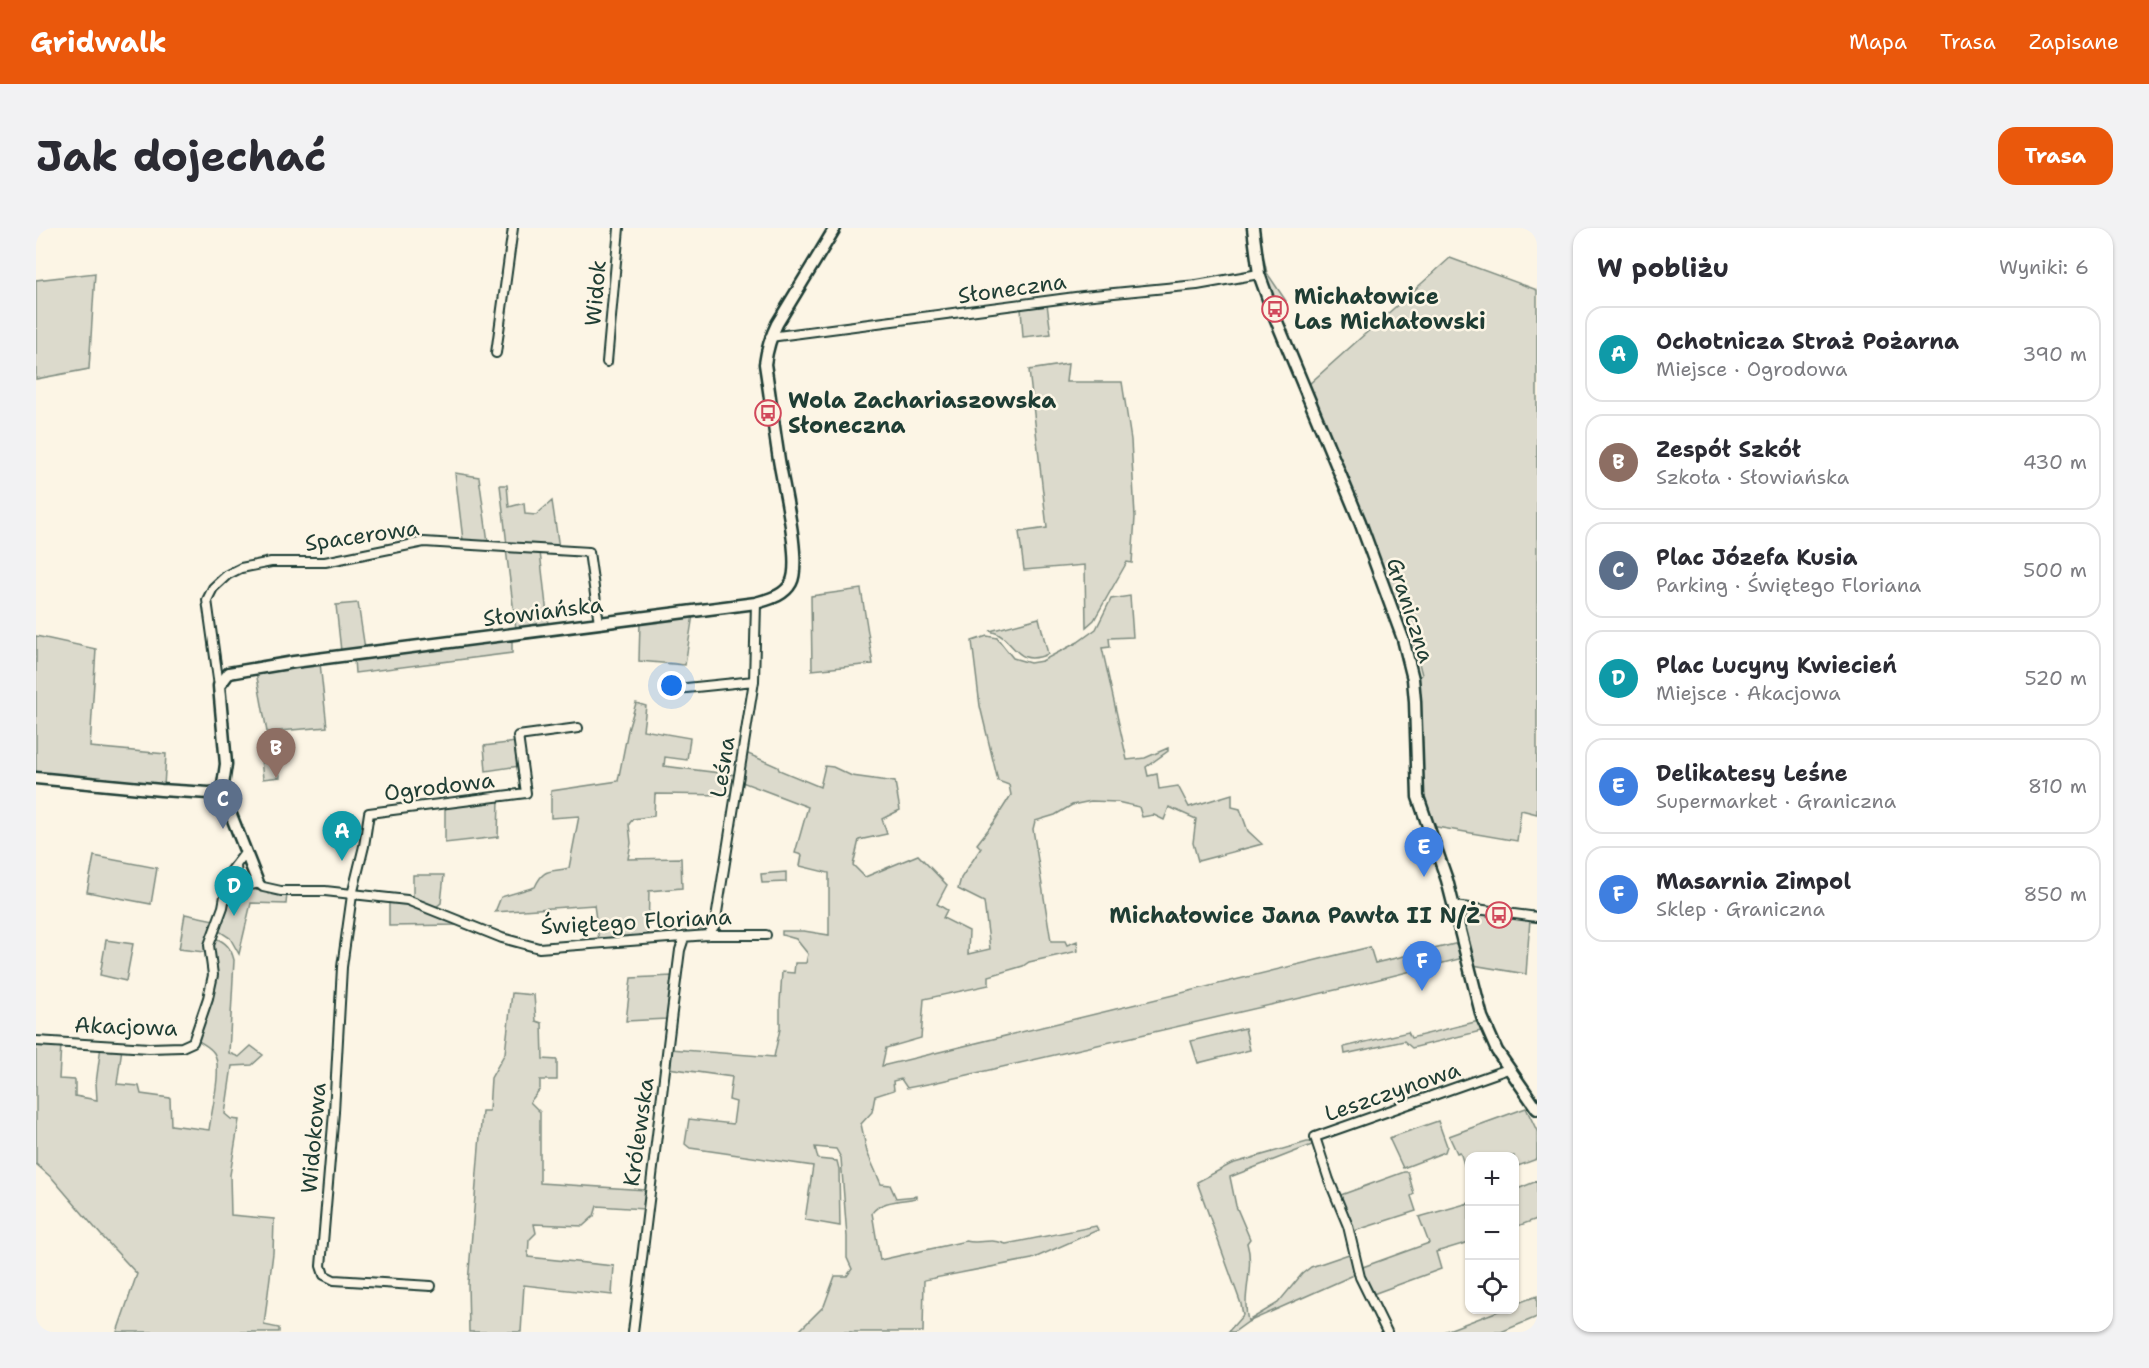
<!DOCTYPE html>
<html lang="pl">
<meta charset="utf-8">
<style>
body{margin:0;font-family:"Shantell Sans",sans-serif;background:#f2f2f3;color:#2b2b33}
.controls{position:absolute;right:18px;bottom:18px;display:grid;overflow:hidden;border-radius:12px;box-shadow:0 2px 4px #0004}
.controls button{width:54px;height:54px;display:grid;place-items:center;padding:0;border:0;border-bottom:2px solid #e1e1e2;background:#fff;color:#2b2b33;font:30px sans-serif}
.you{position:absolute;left:636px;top:458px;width:21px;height:21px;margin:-15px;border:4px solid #fff;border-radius:50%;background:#1a73e8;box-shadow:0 0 0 9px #1a73e833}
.badge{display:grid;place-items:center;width:39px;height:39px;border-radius:50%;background:#ea580c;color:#fff;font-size:20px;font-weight:700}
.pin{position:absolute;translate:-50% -50px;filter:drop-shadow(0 2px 3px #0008)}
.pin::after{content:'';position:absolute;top:32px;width:21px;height:18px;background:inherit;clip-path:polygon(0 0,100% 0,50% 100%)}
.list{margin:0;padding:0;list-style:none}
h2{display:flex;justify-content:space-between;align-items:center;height:78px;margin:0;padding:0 24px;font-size:26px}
h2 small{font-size:20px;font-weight:400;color:#7c7c81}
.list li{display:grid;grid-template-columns:39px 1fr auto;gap:18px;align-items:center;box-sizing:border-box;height:96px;margin:0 12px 12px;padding:0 12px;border:2px solid #e1e1e2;border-radius:18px}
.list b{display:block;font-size:22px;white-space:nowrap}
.list p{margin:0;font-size:20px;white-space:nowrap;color:#7c7c81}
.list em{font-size:20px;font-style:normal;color:#7c7c81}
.icon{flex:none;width:33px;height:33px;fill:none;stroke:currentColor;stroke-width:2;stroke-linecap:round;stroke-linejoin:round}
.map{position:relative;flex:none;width:1501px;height:1104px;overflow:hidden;border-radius:18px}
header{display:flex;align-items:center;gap:36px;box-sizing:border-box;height:84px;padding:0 30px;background:#ea580c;color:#fff}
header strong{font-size:28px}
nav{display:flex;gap:33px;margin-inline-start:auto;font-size:21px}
.intro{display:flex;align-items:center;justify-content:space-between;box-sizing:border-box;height:144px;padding:0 36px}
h1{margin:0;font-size:42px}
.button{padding:15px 27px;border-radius:18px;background:#ea580c;color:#fff;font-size:21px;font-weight:700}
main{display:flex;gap:36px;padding:0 36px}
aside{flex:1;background:#fff;border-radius:18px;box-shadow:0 2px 4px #0004}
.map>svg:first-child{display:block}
.green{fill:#dcdacc;stroke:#7e8c80;stroke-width:1.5}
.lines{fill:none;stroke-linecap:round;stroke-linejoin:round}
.street-casing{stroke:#1f3d34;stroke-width:12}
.secondary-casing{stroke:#1f3d34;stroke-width:15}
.street{stroke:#fcf5e5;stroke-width:8}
.secondary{stroke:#fcf5e5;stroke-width:10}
.labels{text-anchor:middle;stroke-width:5;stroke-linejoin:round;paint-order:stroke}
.street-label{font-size:22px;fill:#1f3d34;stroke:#fcf5e5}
.poi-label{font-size:22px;font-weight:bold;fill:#1f3d34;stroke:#fcf5e5;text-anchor:start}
</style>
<header>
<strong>Gridwalk</strong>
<nav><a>Mapa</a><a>Trasa</a><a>Zapisane</a></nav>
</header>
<div class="intro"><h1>Jak dojechać</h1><a class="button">Trasa</a></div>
<main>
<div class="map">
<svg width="1501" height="1104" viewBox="0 0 1501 1104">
<rect width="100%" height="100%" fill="#fcf5e5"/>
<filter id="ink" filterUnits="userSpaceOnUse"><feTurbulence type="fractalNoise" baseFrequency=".0167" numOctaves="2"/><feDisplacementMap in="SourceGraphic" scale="12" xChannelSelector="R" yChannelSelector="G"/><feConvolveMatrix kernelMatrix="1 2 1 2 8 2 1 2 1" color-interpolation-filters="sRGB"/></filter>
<g filter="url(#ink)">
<path class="green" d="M 1221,0 L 1231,45 L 1250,73 L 1241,78 L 1228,47 Z
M 1414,30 L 1501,62 L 1501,586 L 1485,582 L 1481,613 L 1395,598 L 1384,561 L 1385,485 L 1382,450 L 1386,447 L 1376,408 L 1367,401 L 1272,157 Z
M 59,45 L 53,141 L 0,151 L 0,52 Z
M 1011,76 L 1015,106 L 987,109 L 985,80 Z
M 1032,136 L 1030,154 L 1086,154 L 1095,212 L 1099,289 L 1096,335 L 1091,334 L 1058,392 L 1050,399 L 1049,337 L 988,342 L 983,304 L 1011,300 L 993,142 Z
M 419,245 L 443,249 L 452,314 L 427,312 Z
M 464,257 L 471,257 L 473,279 L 488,275 L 489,286 L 500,287 L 516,273 L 523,320 L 471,317 Z
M 470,321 L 504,324 L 512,396 L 480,401 Z
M 825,361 L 837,436 L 776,442 L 775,368 Z
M 1094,368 L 1097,409 L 1073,410 L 1074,419 L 1066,420 L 1091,532 L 1109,530 L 1132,520 L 1132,523 L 1110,539 L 1112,548 L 1121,546 L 1123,561 L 1142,558 L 1153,579 L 1196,566 L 1196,579 L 1204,581 L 1212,603 L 1226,616 L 1162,633 L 1157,615 L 1160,591 L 1133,579 L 1128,592 L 1118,587 L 1106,589 L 1103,579 L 1081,574 L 1055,573 L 1036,577 L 1019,587 L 999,593 L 997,601 L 1015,713 L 1029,713 L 1031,717 L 1041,713 L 1042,723 L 993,734 L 987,738 L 953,748 L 953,757 L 888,771 L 885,810 L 850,820 L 846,838 L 1334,719 L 1339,735 L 1423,715 L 1427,730 L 1308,760 L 897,855 L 871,860 L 865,851 L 857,853 L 858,862 L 839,868 L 836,884 L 825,896 L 831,924 L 845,956 L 854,957 L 860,970 L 881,968 L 881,970 C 866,973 845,972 836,985 L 844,1032 L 930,1013 C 945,1017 951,1009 970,1016 L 1060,998 L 1062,1002 L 996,1031 L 888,1052 L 887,1104 L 762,1104 L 788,1078 L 799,1048 L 811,1048 L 816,1041 L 811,1030 L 811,1009 L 805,930 L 800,921 L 779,919 L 782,931 L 801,933 L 803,941 L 804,998 L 769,992 L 777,938 L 654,920 L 649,916 L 653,891 L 697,896 L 700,874 L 693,872 L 696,849 L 632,840 L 634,821 L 738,829 L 744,801 L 744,774 L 746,744 L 758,745 L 759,735 L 770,735 L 772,726 L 760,711 L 746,707 L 746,703 L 768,703 L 793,707 L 793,645 L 764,638 L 766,627 L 759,625 L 772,579 L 706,554 L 710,525 L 742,539 L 743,542 L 784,559 L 789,538 L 797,539 L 816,548 L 859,554 L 864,582 L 846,591 L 851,606 L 823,612 L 817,637 L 829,649 L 882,627 L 911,657 L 901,676 L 911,682 L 907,690 L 933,703 L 932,726 L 954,721 L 948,674 L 922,661 L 925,650 L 945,620 L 941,616 L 958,594 L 975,567 L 973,557 L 962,553 L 944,478 L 936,413 L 951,408 L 961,410 L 977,430 L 994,435 L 1006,433 L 1042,414 L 1060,401 L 1075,371 Z
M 322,375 L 329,421 L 305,423 L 300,377 Z
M 657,387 L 649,437 L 603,433 L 604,393 Z
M 1003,390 L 1012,426 C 977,441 980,409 954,403 Z
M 0,408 L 60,421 L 54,519 L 130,526 L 128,559 L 0,546 Z
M 476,410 L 476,425 L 319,445 L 318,431 Z
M 284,435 L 291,499 L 231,504 L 220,444 Z
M 600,475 L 610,478 L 607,502 L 654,510 L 651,532 L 629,529 L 628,538 L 700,547 L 696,567 L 619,566 L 618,588 L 597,591 L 593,596 L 595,615 L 592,631 L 645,630 L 646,660 L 613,663 L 612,710 L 563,713 L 558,677 L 459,684 L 465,669 L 499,659 C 508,639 514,645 533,640 L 543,588 L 515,590 L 515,563 L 582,553 L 592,502 Z
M 480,514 L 483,538 L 450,543 L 448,518 Z
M 242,519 L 244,549 L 227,551 L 224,521 Z
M 463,571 L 462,609 L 409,615 L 409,578 Z
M 58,628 L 121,640 L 115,676 L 51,664 Z
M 750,644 L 750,654 L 726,655 L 725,646 Z
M 377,647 L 408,647 L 405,675 L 400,679 L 377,669 Z
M 193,658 L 251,666 L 250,676 L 215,675 L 203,726 L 194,710 L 180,701 Z
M 353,672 L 371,675 L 421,694 L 421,697 L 353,698 Z
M 1434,682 L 1458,686 L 1458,688 L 1465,689 L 1466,687 L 1494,691 L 1490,746 L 1437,737 L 1427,692 Z
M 149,686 L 178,692 L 168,724 L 143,721 Z
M 179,710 C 190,714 195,720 198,732 L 193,825 L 203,829 L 215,818 L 227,827 L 216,837 L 196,838 L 189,886 L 195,891 L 203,892 L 194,947 L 195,987 L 238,991 L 237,1025 L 228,1097 L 243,1100 L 243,1104 L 81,1104 L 101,1046 L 65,1007 L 17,951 L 0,936 L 0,816 L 25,816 L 23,851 L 39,852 L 39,868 L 61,872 L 60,855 L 65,818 L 86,820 L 81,856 L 103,858 L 105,866 L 134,870 L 135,897 L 173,902 C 175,885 187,840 178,825 C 175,820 169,817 163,813 L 164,806 L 178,759 L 179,744 L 176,726 Z
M 70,712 L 97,716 L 90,753 L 64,747 Z
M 636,748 L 631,791 L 590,793 L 595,750 Z
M 476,765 L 498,767 L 500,793 L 506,795 L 507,831 L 521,832 L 521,852 L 504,852 L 504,861 L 494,874 L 504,884 L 504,955 L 610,962 L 608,981 L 561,978 L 558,988 L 547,998 L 498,996 L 500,1005 L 493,1012 L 492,1029 L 578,1038 L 576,1067 L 488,1057 L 485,1104 L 433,1104 L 432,1055 L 446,883 L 453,883 L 455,850 L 469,825 Z
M 1443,793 L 1445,803 L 1376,820 L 1368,813 L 1309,826 L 1308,819 L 1372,804 L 1375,810 Z
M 1209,800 L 1214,822 L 1162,835 L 1155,813 Z
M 1490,880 L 1501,903 L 1501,931 L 1479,939 L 1478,928 L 1434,928 L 1433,952 L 1424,924 L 1421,925 L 1413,908 Z
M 1402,893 L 1411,918 L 1409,924 L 1367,940 L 1353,910 Z
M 1271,914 L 1276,914 L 1276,917 L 1194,949 L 1200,978 L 1214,1011 L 1211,1015 C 1219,1041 1205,1067 1212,1093 L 1242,1075 L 1266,1046 L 1275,1039 L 1313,1026 L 1320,1046 L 1212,1094 L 1198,1104 L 1192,1104 L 1207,1087 L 1205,1076 L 1161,954 L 1195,936 Z
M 1368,944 L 1372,944 L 1378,966 L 1375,968 L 1380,983 L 1315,1004 L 1302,968 Z
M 1501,953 L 1501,991 L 1479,999 L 1479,962 Z
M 1433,975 L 1433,1014 L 1400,1024 L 1405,1041 L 1337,1066 L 1324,1040 L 1393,1015 L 1383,989 Z
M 1501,1068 L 1501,1089 L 1465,1104 L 1407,1104 L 1465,1082 L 1478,1082 L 1479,1076 Z"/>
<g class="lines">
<g class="street-casing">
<path id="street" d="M 734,109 L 1047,68 L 1161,57 L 1223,46
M 460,125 L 477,0
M 571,134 L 583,0
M 183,458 L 171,372 L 177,360 L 191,347 L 205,340 L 235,334 L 289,334 L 388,314 L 553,324 L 563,395
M 631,462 L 718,453
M 200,637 L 201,652 C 207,658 215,658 222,655 L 227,659 L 245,663 L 289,663 L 371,672 L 466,710 L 503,720 L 672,707 L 730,707
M 1418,678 L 1501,689
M 672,707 L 679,697 L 718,453 L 720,375
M 0,813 L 113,820 L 146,819 L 157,814 L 172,770 L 177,747 L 173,717 L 187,679 L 193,646 L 209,625
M 395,1058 L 298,1052 L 288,1047 L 285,1038 L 298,884 L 306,739 L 316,667 L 328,618 L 333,585 L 490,565 L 482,508 L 542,500
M 597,1104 L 636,784 L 644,722 L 648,710
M 1351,1104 L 1324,1049 L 1312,998 L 1293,952 L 1279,909 L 1472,841"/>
</g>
<g class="secondary-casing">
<path id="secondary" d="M 1217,0 L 1223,46 L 1236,82 L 1324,294 L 1367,411 L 1377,451 L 1379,473 L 1382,569 L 1411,652 L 1446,789 L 1461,823 L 1501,881
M 0,550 L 125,562 L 173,565 L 186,564
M 186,564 L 190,536 L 183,458 L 193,445 L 258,434 L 720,375 C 733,371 748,368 755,355 C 766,335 747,257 743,232 C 738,200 734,168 729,136 C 731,121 734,110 741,96 L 799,0
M 186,564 L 222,655"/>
</g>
<use href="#street" class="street"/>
<use href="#secondary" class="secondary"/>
</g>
</g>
<defs>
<g id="bus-ring" transform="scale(1.35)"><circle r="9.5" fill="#fcf5e5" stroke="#d1495b" stroke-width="1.5"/><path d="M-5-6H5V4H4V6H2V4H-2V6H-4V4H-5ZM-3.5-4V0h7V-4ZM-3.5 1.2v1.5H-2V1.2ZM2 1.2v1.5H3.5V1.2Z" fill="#d1495b"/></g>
</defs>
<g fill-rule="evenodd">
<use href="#bus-ring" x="1239" y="81"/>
<use href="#bus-ring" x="732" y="185"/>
<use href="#bus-ring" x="1463" y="687"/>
</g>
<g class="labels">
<g class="street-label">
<text transform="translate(976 60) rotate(-8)" y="8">Słoneczna</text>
<text transform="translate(559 65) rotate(-85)" y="8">Widok</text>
<text transform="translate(326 307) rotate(-8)" y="8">Spacerowa</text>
<text transform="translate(1375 382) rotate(72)" y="8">Graniczna</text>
<text transform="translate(507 383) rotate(-7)" y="8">Słowiańska</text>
<text transform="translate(686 539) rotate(-81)" y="8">Leśna</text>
<text transform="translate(403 558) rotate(-7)" y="8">Ogrodowa</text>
<text transform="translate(600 693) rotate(-3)" y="8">Świętego Floriana</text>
<text transform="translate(90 798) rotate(2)" y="8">Akacjowa</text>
<text transform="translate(1356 863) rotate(-19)" y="8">Leszczynowa</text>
<text transform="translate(602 904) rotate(-82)" y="8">Królewska</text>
<text transform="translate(277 910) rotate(-85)" y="8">Widokowa</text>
</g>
<g class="poi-label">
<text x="1258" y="76">Michałowice<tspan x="1258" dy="25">Las Michałowski</tspan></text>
<text x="752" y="180">Wola Zachariaszowska<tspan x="752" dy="25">Słoneczna</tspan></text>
<text x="1444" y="695" text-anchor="end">Michałowice Jana Pawła II N/Ż</text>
</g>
</g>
</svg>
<div class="controls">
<button>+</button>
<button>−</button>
<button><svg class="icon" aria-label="locate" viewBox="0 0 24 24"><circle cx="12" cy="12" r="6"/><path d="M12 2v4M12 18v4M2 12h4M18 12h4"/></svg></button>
</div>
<div class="you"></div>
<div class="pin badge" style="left:306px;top:633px;background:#0f9aa8">A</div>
<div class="pin badge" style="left:240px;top:550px;background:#8d6e63">B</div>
<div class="pin badge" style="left:187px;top:601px;background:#5c6f8a">C</div>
<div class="pin badge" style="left:198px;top:688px;background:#0f9aa8">D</div>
<div class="pin badge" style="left:1388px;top:649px;background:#3f7fe0">E</div>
<div class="pin badge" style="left:1386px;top:763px;background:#3f7fe0">F</div>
</div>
<aside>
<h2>W pobliżu<small>Wyniki: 6</small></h2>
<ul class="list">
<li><span class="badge" style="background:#0f9aa8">A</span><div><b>Ochotnicza Straż Pożarna</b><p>Miejsce · Ogrodowa</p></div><em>390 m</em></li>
<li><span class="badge" style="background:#8d6e63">B</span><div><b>Zespół Szkół</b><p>Szkoła · Słowiańska</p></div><em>430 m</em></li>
<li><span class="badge" style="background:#5c6f8a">C</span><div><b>Plac Józefa Kusia</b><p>Parking · Świętego Floriana</p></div><em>500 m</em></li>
<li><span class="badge" style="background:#0f9aa8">D</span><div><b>Plac Lucyny Kwiecień</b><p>Miejsce · Akacjowa</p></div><em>520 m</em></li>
<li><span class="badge" style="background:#3f7fe0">E</span><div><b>Delikatesy Leśne</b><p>Supermarket · Graniczna</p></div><em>810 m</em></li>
<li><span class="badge" style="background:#3f7fe0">F</span><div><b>Masarnia Zimpol</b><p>Sklep · Graniczna</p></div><em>850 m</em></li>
</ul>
</aside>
</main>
